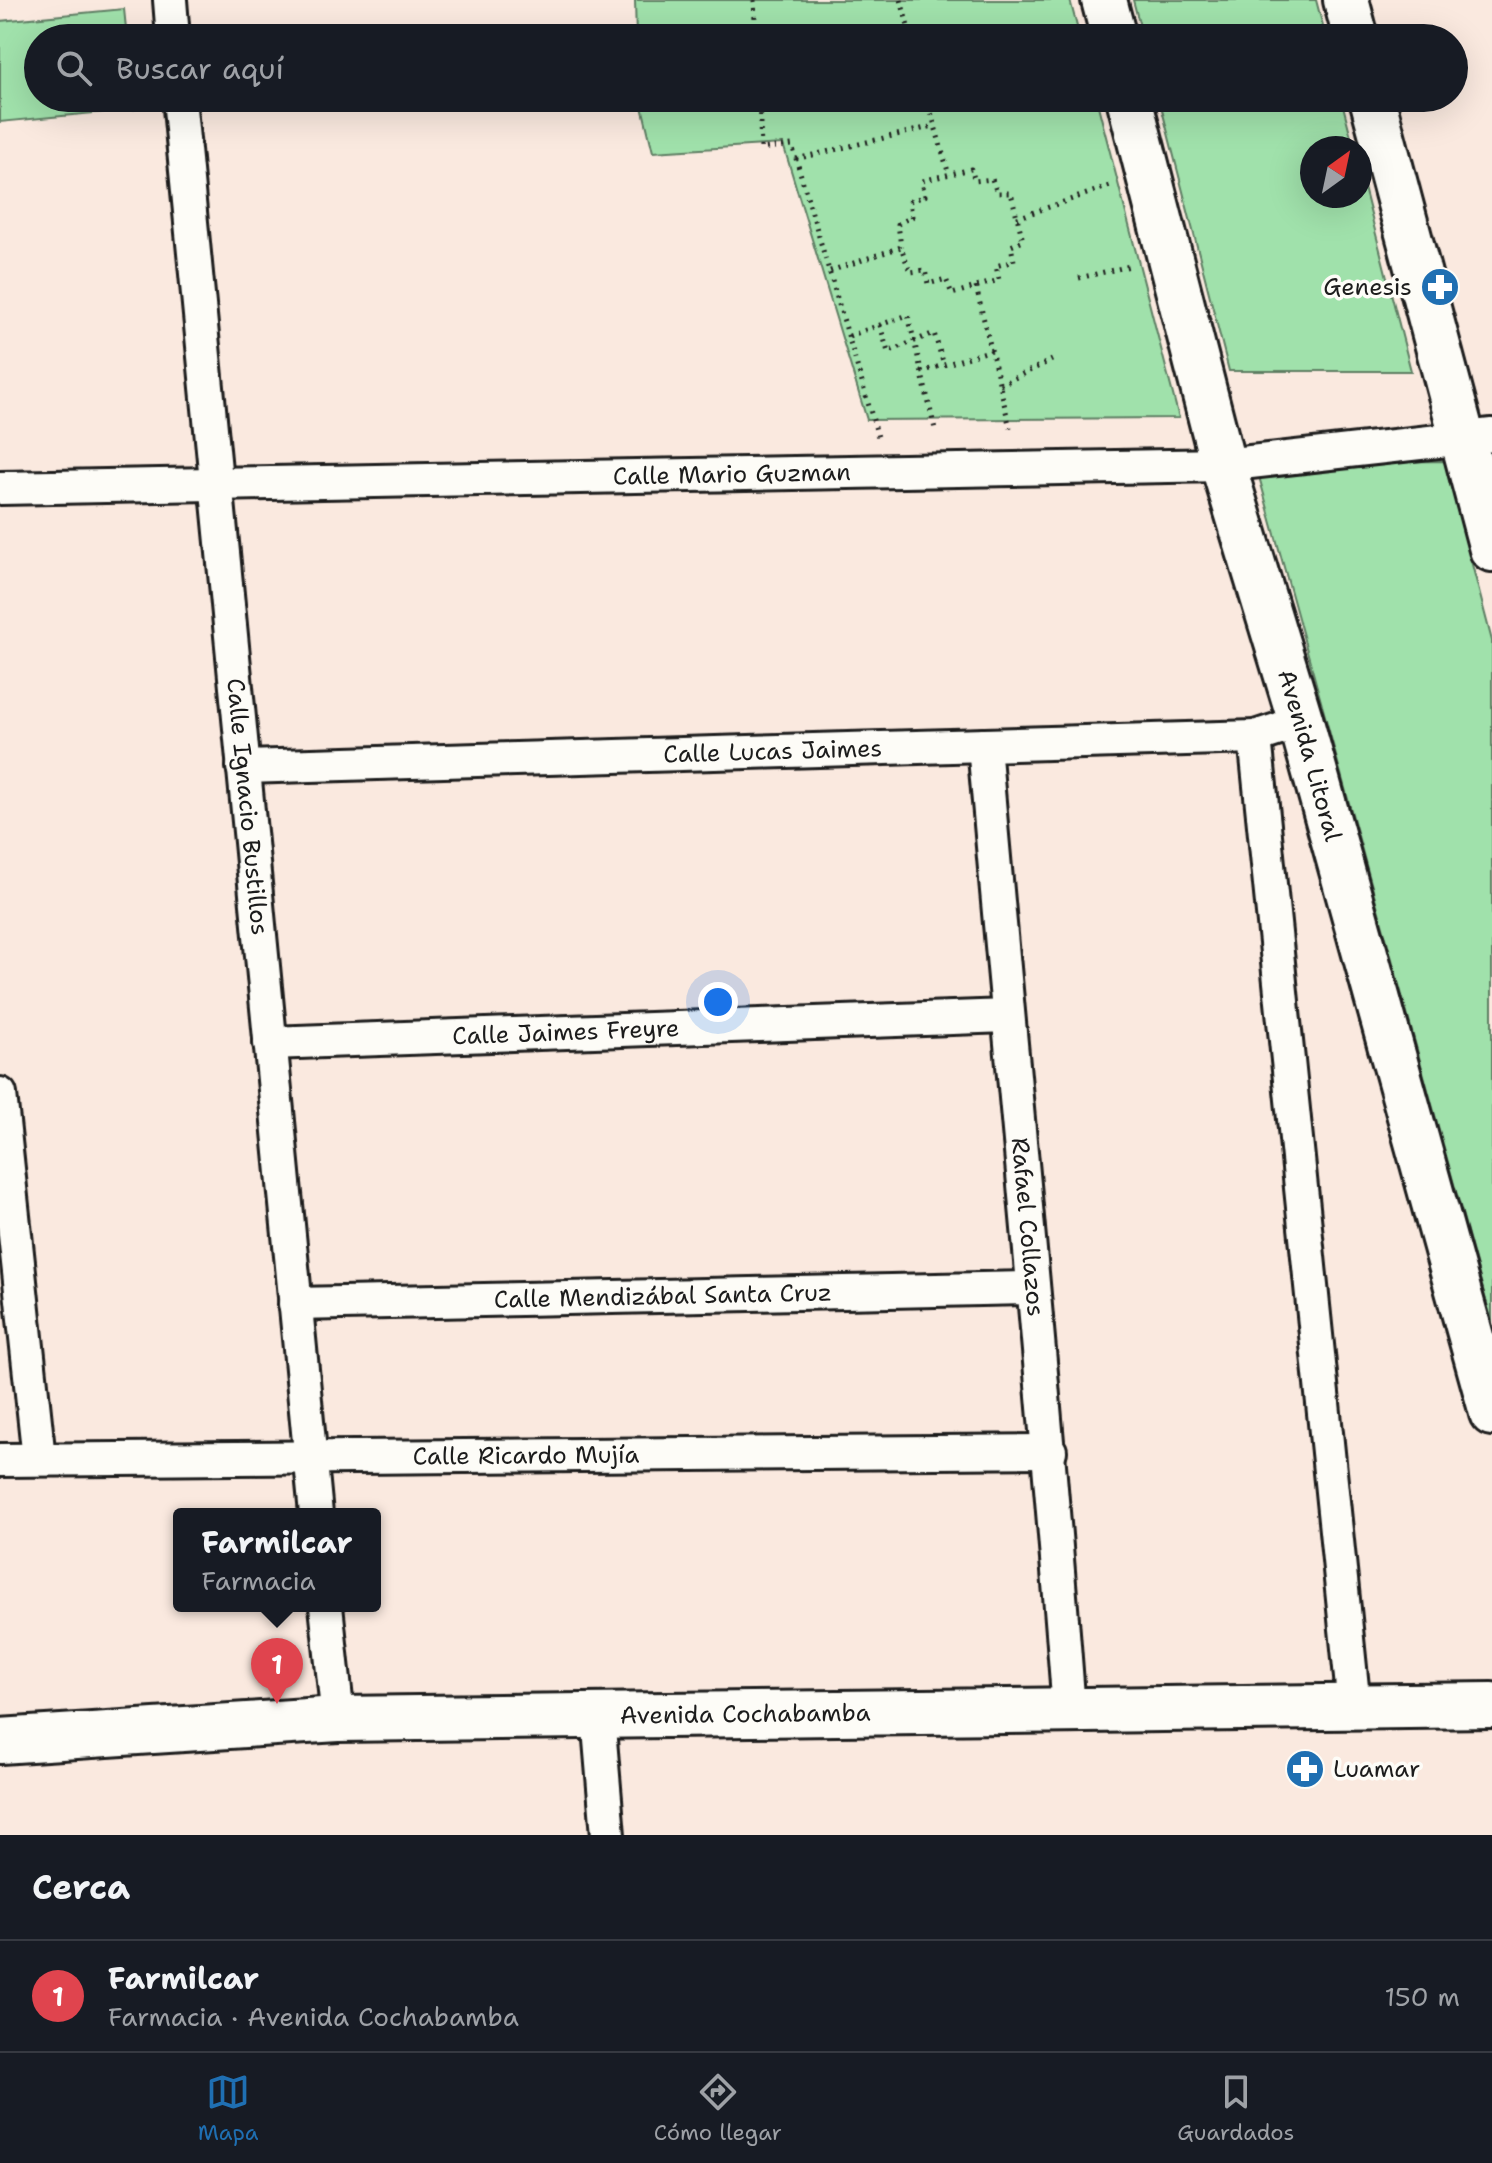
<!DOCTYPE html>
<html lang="es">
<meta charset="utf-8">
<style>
body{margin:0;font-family:"Shantell Sans",sans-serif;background:#242831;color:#f1f3f6}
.compass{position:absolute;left:1300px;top:136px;width:72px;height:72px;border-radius:50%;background:#171b24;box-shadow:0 8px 32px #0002;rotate:33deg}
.you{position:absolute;left:718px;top:1002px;width:28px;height:28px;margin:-20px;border:6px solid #fff;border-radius:50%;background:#1a73e8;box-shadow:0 0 0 12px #1a73e833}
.badge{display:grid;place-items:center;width:52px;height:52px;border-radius:50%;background:#1f6fb2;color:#fff;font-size:26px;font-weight:700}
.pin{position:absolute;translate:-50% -66px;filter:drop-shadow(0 2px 4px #0008)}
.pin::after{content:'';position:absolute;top:42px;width:28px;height:24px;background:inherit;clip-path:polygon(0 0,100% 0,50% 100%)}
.popup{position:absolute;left:173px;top:1508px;width:208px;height:104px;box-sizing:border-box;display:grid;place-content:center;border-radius:8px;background:#171b24;filter:drop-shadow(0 2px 6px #0005);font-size:26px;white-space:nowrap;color:#9ea1a6}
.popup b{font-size:30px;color:#f1f3f6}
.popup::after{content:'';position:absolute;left:50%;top:100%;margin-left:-16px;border:16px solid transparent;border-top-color:#171b24}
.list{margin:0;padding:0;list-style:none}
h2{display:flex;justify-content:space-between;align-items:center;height:104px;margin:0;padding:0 32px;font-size:34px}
h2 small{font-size:26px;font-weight:400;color:#9ea1a6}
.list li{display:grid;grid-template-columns:52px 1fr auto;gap:24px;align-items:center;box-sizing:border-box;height:112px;padding:0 32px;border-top:2px solid #363941}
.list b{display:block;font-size:30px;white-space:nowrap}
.list p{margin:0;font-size:26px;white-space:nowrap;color:#9ea1a6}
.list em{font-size:26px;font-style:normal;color:#9ea1a6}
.icon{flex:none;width:44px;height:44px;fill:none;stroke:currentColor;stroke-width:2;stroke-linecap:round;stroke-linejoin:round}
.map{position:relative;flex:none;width:1492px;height:1835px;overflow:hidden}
.search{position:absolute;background:#171b24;box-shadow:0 8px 32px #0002;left:24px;right:24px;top:24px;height:88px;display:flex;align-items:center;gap:20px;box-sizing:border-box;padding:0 28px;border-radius:44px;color:#9ea1a6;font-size:30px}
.sheet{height:216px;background:#171b24}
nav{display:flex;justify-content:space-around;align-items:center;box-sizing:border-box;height:112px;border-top:2px solid #363941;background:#171b24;font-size:22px;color:#9ea1a6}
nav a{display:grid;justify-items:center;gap:4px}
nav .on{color:#1f6fb2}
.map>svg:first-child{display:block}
.green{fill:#a0e1ab;stroke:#5e7e64;stroke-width:2}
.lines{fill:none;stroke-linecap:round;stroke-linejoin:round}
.minor-casing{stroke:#1c1c1c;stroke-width:38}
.secondary-casing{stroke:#1c1c1c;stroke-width:50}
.primary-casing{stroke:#1c1c1c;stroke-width:50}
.path{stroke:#1c1c1c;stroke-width:5;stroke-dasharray:2 6;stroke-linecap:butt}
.minor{stroke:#fdfcf7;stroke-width:32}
.secondary{stroke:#fdfcf7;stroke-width:44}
.primary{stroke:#fdfcf7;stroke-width:44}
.labels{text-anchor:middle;stroke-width:7;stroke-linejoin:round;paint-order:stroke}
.poi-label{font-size:24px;fill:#1c1c1c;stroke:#fdfcf7;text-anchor:end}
.street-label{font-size:24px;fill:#1c1c1c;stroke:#fdfcf7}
</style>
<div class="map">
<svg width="1492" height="1835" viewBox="0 0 1492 1835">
<rect width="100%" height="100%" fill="#fae9df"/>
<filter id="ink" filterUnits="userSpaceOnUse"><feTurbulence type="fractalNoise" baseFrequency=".0125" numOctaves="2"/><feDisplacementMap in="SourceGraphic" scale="16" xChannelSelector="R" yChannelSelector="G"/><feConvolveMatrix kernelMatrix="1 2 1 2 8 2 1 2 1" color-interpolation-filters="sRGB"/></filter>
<g filter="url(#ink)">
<path class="green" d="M 635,0 L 1070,0 L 1080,38 L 636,38 Z
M 1133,0 L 1316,0 L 1326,38 L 1143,38 Z
M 124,9 L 127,38 L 38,38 L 38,98 L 134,98 L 135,109 L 0,122 L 0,21 Z
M 640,98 L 1096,98 L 1179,418 L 867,420 L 783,144 L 653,152 Z
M 1159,98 L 1341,98 L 1354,148 L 1312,148 L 1312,196 L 1360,196 L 1360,172 L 1411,371 L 1229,371 Z
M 1445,461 L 1492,641 L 1492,1322 L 1255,462 Z"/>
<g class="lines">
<g class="minor-casing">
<g id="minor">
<path d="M 170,0 L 173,38"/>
<path id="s1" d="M 179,98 L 316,1514"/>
<path id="s2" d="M 0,488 L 1223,465 L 1492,435"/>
<path d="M 1255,737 L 1354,1707"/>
<path id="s3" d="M 984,745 C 1012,1067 1045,1388 1069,1710"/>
<path id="s4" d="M 243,767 L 1255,737 L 1301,722"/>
<path id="s5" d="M 270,1043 L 1007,1016"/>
<path d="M 0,1094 L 39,1459"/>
<path id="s6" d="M 295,1304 L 1031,1288"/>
<path id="s7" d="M 0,1460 L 1050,1451"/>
<path d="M 326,1606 L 338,1719"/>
<path d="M 598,1716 L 608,1835"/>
</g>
</g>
<g class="secondary-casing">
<g id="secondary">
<path id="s8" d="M 0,1741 L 338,1719 L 1492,1705"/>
</g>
</g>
<g class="primary-casing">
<g id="primary">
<path d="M 1104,0 L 1114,38"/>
<path d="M 1346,0 L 1356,38"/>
<path id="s9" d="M 1129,98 L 1223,465 L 1301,722 L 1492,1413"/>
<path d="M 1372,98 L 1492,549"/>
</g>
</g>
<path class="path" d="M 754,0 L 756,38
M 901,0 L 911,38
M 759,98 L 761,149 L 792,145 L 878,437
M 927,98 L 949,175
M 796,159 L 934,126
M 1017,218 L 1110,186
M 830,271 L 901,247 L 910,272 L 925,270 L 928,284 L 946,279 L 952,294 L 999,280 L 996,266 L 1014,261 L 1011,246 L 1023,241 L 1011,193 L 997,193 L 992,179 L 975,181 L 971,169 L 922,181 L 925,196 L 910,201 L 912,217 L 898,224 L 901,247
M 1079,278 L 1130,266
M 976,287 L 1010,428
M 880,325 L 888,352 L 934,333 L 944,365
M 849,336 L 908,315 L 935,429
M 921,372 L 992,350
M 1000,385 L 1052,360"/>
<use href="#minor" class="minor"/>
<use href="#secondary" class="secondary"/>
<use href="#primary" class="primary"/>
</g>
</g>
<defs>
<g id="pharmacy-disc" transform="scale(2)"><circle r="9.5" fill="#1f6fb2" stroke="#fdfcf7"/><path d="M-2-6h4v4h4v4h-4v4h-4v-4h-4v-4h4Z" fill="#fff"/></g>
</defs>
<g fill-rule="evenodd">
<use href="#pharmacy-disc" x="1440" y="287"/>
<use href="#pharmacy-disc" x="1305" y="1769"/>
</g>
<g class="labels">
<g class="poi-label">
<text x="1412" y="295">Genesis</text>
<text x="1333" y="1777" text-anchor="start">Luamar</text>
</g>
<g class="street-label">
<text dy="8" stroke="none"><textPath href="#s2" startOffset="732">Calle Mario Guzman</textPath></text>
<text dy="8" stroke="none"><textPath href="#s4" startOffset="530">Calle Lucas Jaimes</textPath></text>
<text dy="8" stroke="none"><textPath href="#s9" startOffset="682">Avenida Litoral</textPath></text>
<text dy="8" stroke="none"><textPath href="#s1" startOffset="712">Calle Ignacio Bustillos</textPath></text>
<text dy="8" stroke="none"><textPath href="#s5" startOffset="296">Calle Jaimes Freyre</textPath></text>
<text dy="8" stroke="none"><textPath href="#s3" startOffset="484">Rafael Collazos</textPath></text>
<text dy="8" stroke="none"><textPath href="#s6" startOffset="368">Calle Mendizábal Santa Cruz</textPath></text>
<text dy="8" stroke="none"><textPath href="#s7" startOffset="526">Calle Ricardo Mujía</textPath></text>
<text dy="8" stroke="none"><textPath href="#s8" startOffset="746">Avenida Cochabamba</textPath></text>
</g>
</g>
</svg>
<svg class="compass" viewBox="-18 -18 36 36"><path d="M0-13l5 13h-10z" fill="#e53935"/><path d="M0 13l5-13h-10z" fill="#9ea1a6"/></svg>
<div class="you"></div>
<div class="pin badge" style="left:277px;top:1704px;background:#e0444e">1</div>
<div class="popup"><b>Farmilcar</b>Farmacia</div>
<div class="search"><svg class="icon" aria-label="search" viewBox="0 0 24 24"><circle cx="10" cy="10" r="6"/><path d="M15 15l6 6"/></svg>Buscar aquí</div>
</div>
<section class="sheet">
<h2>Cerca<small></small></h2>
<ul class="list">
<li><span class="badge" style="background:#e0444e">1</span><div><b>Farmilcar</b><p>Farmacia · Avenida Cochabamba</p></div><em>150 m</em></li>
</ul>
</section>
<nav>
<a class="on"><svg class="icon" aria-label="map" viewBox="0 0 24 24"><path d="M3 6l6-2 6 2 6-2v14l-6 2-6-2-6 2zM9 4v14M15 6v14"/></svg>Mapa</a>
<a><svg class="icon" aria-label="directions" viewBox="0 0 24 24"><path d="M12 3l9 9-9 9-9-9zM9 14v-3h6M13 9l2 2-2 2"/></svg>Cómo llegar</a>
<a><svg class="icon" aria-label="saved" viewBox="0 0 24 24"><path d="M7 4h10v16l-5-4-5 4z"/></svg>Guardados</a>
</nav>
